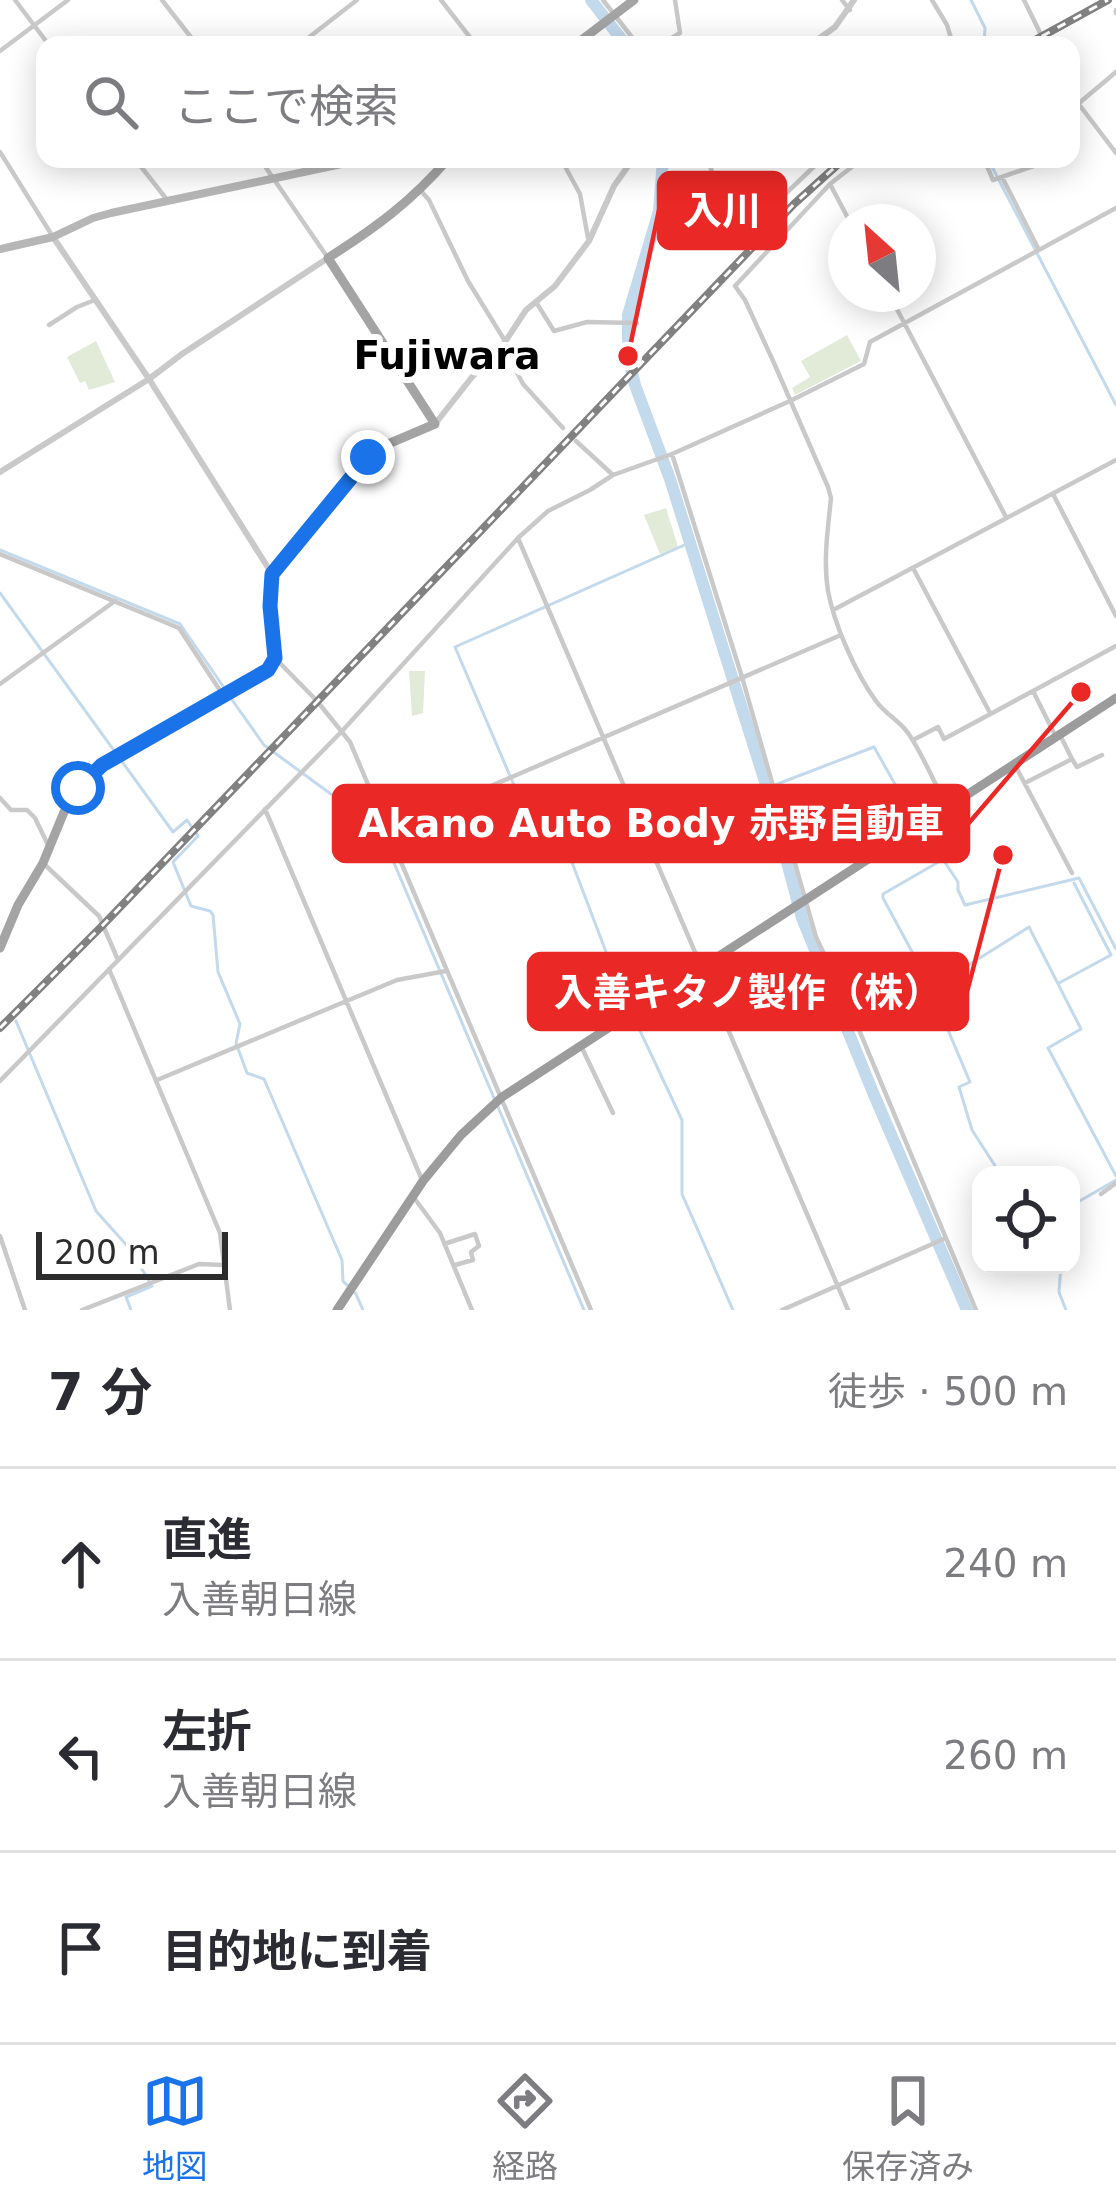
<!DOCTYPE html>
<html lang="ja">
<meta charset="utf-8">
<style>
body{margin:0;font-family:"DejaVu Sans","Noto Sans JP",sans-serif;background:#f2f2f3;color:#2b2b33}
.controls{position:absolute;right:36px;bottom:36px;display:grid;overflow:hidden;border-radius:24px;box-shadow:0 6px 30px #0003}
.controls button{width:108px;height:108px;display:grid;place-items:center;padding:0;border:0;border-bottom:3px solid #e1e1e2;background:#fff;color:#2b2b33;font:60px sans-serif}
.compass{position:absolute;left:828px;top:204px;width:108px;height:108px;border-radius:50%;background:#fff;box-shadow:0 6px 30px #0003;rotate:333deg}
.scale{position:absolute;left:36px;bottom:30px;width:192px;box-sizing:border-box;padding-left:12px;border:6px solid #2c2c2c;border-top:0;font-size:33px;line-height:42px;white-space:nowrap;color:#2c2c2c;-webkit-text-stroke:9px #fff;paint-order:stroke}
.stop{position:absolute;width:36px;height:36px;margin:-27px;border:9px solid #1a73e8;border-radius:50%;background:#fff}
.stop.end{background:#1a73e8;border-color:#fff;box-shadow:0 3px 12px #0008}
.list{margin:0;padding:0;list-style:none}
h2{display:flex;justify-content:space-between;align-items:center;height:156px;margin:0;padding:0 48px;font-size:51px}
h2 small{font-size:39px;font-weight:400;color:#7c7c81}
.list li{display:grid;grid-template-columns:78px 1fr auto;gap:36px;align-items:center;box-sizing:border-box;height:192px;padding:0 48px;border-top:3px solid #e1e1e2}
.list b{display:block;font-size:45px;white-space:nowrap}
.list p{margin:0;font-size:39px;white-space:nowrap;color:#7c7c81}
.list em{font-size:39px;font-style:normal;color:#7c7c81}
.icon{flex:none;width:66px;height:66px;fill:none;stroke:currentColor;stroke-width:2;stroke-linecap:round;stroke-linejoin:round}
.map{position:relative;flex:none;width:1116px;height:1310px;overflow:hidden}
.search{position:absolute;background:#fff;box-shadow:0 6px 30px #0003;left:36px;right:36px;top:36px;height:132px;display:flex;align-items:center;gap:30px;box-sizing:border-box;padding:0 42px;border-radius:24px;color:#7c7c81;font-size:45px}
.sheet{height:732px;background:#fff}
nav{display:flex;justify-content:space-around;align-items:center;box-sizing:border-box;height:168px;border-top:3px solid #e1e1e2;background:#fff;font-size:33px;color:#7c7c81}
nav a{display:grid;justify-items:center;gap:6px}
nav .on{color:#1a73e8}
.map>svg:first-child{display:block}
.green{fill:#e1ebd8}
.lines{fill:none;stroke-linecap:round;stroke-linejoin:round}
.stream{stroke:#c3d9ec;stroke-width:3}
.river{stroke:#c3d9ec;stroke-width:12}
.minor{stroke:#c9c9c9;stroke-width:4.5}
.tertiary{stroke:#c9c9c9;stroke-width:6}
.secondary{stroke:#b6b6b6;stroke-width:8}
.primary{stroke:#a4a4a4;stroke-width:9}
.trunk{stroke:#9c9c9c;stroke-width:9}
.rail-casing{stroke:#818181;stroke-width:8}
.rail{stroke:#fff;stroke-width:3;stroke-dasharray:9;stroke-linecap:butt}
.route{stroke:#1a73e8;stroke-width:15}
.labels{text-anchor:middle;stroke-width:12;stroke-linejoin:round;paint-order:stroke}
.neighbourhood-label{font-size:39px;font-weight:bold;fill:#000;stroke:#fff}
.leader{fill:none;stroke:#ea2826;stroke-width:4.5}
.callout-dot{fill:#ea2826;stroke:#fff;stroke-width:4.5}
.callout{fill:#ea2826;stroke:#ea2826;stroke-width:4.5}
.callout-label{font-size:39px;text-anchor:middle;font-weight:bold;fill:#fff}
</style>
<div class="map">
<svg width="1116" height="1310" viewBox="0 0 1116 1310">
<rect width="100%" height="100%" fill="#fff"/>
<path class="green" d="M 847,335 L 861,361 L 795,395 L 792,388 L 810,377 L 801,361 Z
M 96,341 L 115,382 L 89,390 L 85,381 L 80,383 L 67,357 Z
M 666,508 L 678,547 L 660,554 L 644,515 Z
M 409,671 L 425,671 L 423,713 L 412,716 Z"/>
<g class="lines">
<path class="stream" d="M 971,0 L 985,28 L 984,45
M 988,159 L 1116,405
M 689,543 L 455,647 L 525,811 L 549,802 L 619,986 L 682,1120 L 682,1194 L 733,1310
M 0,550 L 180,624 L 225,689
M 0,593 L 173,832 L 187,820 L 198,836 L 173,862 L 191,906 L 210,911 L 213,915 L 218,972 L 240,1024 L 236,1043 L 247,1073 L 264,1079 L 342,1260 L 343,1281 L 356,1294 L 363,1310
M 230,697 L 264,745 L 380,830 L 494,1098
M 767,788 L 874,747 L 917,823
M 926,826 L 936,830 L 932,843 L 958,882 L 958,890 L 965,905 L 1079,878 L 1116,949
M 942,860 L 883,894 L 883,898 L 916,959 L 929,972 L 926,978 L 970,1082 L 959,1087 L 972,1130 L 1001,1175
M 929,972 L 940,983 L 1029,927 L 1081,1029 L 1048,1048 L 1116,1176
M 1059,983 L 1111,955 L 1074,883
M 16,1021 L 96,1211 L 130,1249 L 152,1286 L 126,1297 L 131,1310
M 498,1107 L 584,1310
M 1071,1206 L 1116,1180
M 1061,1265 L 1059,1292 L 1066,1310"/>
<path class="river" d="M 591,0 L 626,45
M 663,159 L 659,211 L 628,315 L 628,356 L 635,385 L 670,479 L 767,788 L 802,918 L 874,1095 L 967,1310"/>
<path class="minor" d="M 15,0 L 49,45
M 162,0 L 197,45
M 441,0 L 476,45
M 603,0 L 638,45
M 842,0 L 850,10
M 932,0 L 947,25 L 953,45
M 1024,0 L 1046,45
M 1116,10 L 1116,13
M 299,45 L 357,0
M 660,45 L 680,33 L 675,0
M 0,51 L 68,0
M 1071,94 L 1116,153
M 1071,106 L 1078,104 L 1116,72
M 0,152 L 53,237
M 135,159 L 168,201
M 260,159 L 328,258
M 561,159 L 580,194 L 588,238
M 708,159 L 732,238 L 737,240 L 822,159
M 862,159 L 830,184 L 735,286 L 745,300 L 774,363 L 828,487 L 831,498 C 828,528 823,560 828,591 C 834,624 856,674 876,701 C 885,714 899,720 908,733 C 924,756 934,783 947,807
M 984,159 L 993,180 L 1045,162 L 1045,159
M 1002,177 L 1039,250
M 830,184 L 850,222
M 420,190 L 429,200 L 468,281 L 505,341
M 889,294 L 1006,517
M 536,302 L 554,331 L 587,322 L 637,323
M 49,325 L 77,307 L 95,300
M 503,345 L 523,384 L 563,428
M 576,441 L 613,475
M 672,454 L 742,677 L 816,937 L 852,1013 L 976,1310
M 1053,494 L 1116,616
M 518,538 L 848,1310
M 0,554 L 179,628 L 221,692
M 913,568 L 989,711
M 835,609 L 1116,460
M 275,658 L 317,701 L 350,742 L 591,1310
M 0,684 L 115,601
M 1033,691 L 1116,646
M 913,740 L 938,727 L 944,739 L 1033,691 L 1055,735
M 1072,759 L 1077,767 L 1102,755
M 1016,767 L 1072,873
M 1025,783 L 1072,759 L 1061,737
M 0,798 L 11,810 L 27,810 L 35,818 L 49,847
M 265,809 L 422,1180
M 389,830 L 841,635
M 43,863 L 99,916 L 118,960
M 109,969 L 220,1233 L 230,1310
M 582,1048 L 613,1113
M 157,1080 L 397,980 L 446,971
M 0,1081 L 343,730 L 518,538 L 548,511 L 590,490 L 613,475 L 672,454 L 790,401 L 864,364 L 870,342 L 1116,208
M 1101,1194 L 1116,1183
M 415,1199 L 440,1233 L 472,1310
M 0,1236 L 25,1310
M 447,1243 L 475,1234 L 479,1246 L 471,1252 L 473,1260 L 455,1265
M 82,1310 L 199,1264 L 223,1265
M 782,1310 L 946,1238"/>
<path class="tertiary" d="M 810,45 L 835,27 L 854,0
M 53,237 L 149,379 L 272,574
M 435,424 L 472,377 L 503,345 L 526,310 L 555,286 L 589,241 L 614,186 L 633,159
M 0,472 L 149,379 L 182,354 L 328,258"/>
<path class="secondary" d="M 0,249 L 53,237 L 93,218 L 111,213 L 365,159"/>
<path class="primary" d="M 575,45 L 634,0
M 0,948 L 18,905 L 43,863 L 64,812 L 84,780 L 118,756 L 267,670 L 275,658 L 270,606 L 272,574 L 368,457 L 388,444 L 435,424 L 328,258 C 375,228 411,202 448,159"/>
<path class="trunk" d="M 337,1310 L 423,1181 L 461,1135 L 502,1097 L 1116,698"/>
<g class="rail-casing">
<path id="rail" d="M 1026,45 L 1108,0
M 0,1028 L 103,925 L 794,204 L 844,159"/>
</g>
<use href="#rail" class="rail"/>
</g>
<g class="lines">
<path class="route" d="M 78,788 L 102,765 L 268,670 L 275,658 L 270,606 L 272,574 L 368,457"/>
</g>
<g class="labels">
<g class="neighbourhood-label">
<text x="447" y="369">Fujiwara</text>
</g>
</g>
<path class="leader" d="M628 356L659 210M1081 692L968 824M1003 855L967 992"/>
<g class="callout-dot">
<circle cx="628" cy="356" r="12"/>
<circle cx="1081" cy="692" r="12"/>
<circle cx="1003" cy="855" r="12"/>
</g>
<g class="callout">
<rect x="659" y="173" width="126" height="75" rx="12"/>
<rect x="334" y="786" width="634" height="75" rx="12"/>
<rect x="529" y="954" width="438" height="75" rx="12"/>
</g>
<g class="callout-label">
<text x="722" y="224">入川</text>
<text x="651" y="837">Akano Auto Body 赤野自動車</text>
<text x="748" y="1006">入善キタノ製作（株）</text>
</g>
</svg>
<div class="controls">
<button><svg class="icon" aria-label="locate" viewBox="0 0 24 24"><circle cx="12" cy="12" r="6"/><path d="M12 2v4M12 18v4M2 12h4M18 12h4"/></svg></button>
</div>
<svg class="compass" viewBox="-18 -18 36 36"><path d="M0-13l5 13h-10z" fill="#e53935"/><path d="M0 13l5-13h-10z" fill="#7c7c81"/></svg>
<div class="scale">200 m</div>
<div class="stop" style="left:78px;top:788px"></div>
<div class="stop end" style="left:368px;top:457px"></div>
<div class="search"><svg class="icon" aria-label="search" viewBox="0 0 24 24"><circle cx="10" cy="10" r="6"/><path d="M15 15l6 6"/></svg>ここで検索</div>
</div>
<section class="sheet">
<h2>7 分<small>徒歩 · 500 m</small></h2>
<ul class="list">
<li><svg class="icon" aria-label="ahead" viewBox="0 0 24 24"><path d="M12 20V5M6 11l6-6 6 6"/></svg><div><b>直進</b><p>入善朝日線</p></div><em>240 m</em></li>
<li><svg class="icon" aria-label="left" viewBox="0 0 24 24"><path d="M17 20v-9H6M10 6l-5 5 5 5"/></svg><div><b>左折</b><p>入善朝日線</p></div><em>260 m</em></li>
<li><svg class="icon" aria-label="arrive" viewBox="0 0 24 24"><path d="M6 21V4h12l-3 4 3 4H6"/></svg><div><b>目的地に到着</b></div></li>
</ul>
</section>
<nav>
<a class="on"><svg class="icon" aria-label="map" viewBox="0 0 24 24"><path d="M3 6l6-2 6 2 6-2v14l-6 2-6-2-6 2zM9 4v14M15 6v14"/></svg>地図</a>
<a><svg class="icon" aria-label="directions" viewBox="0 0 24 24"><path d="M12 3l9 9-9 9-9-9zM9 14v-3h6M13 9l2 2-2 2"/></svg>経路</a>
<a><svg class="icon" aria-label="saved" viewBox="0 0 24 24"><path d="M7 4h10v16l-5-4-5 4z"/></svg>保存済み</a>
</nav>
